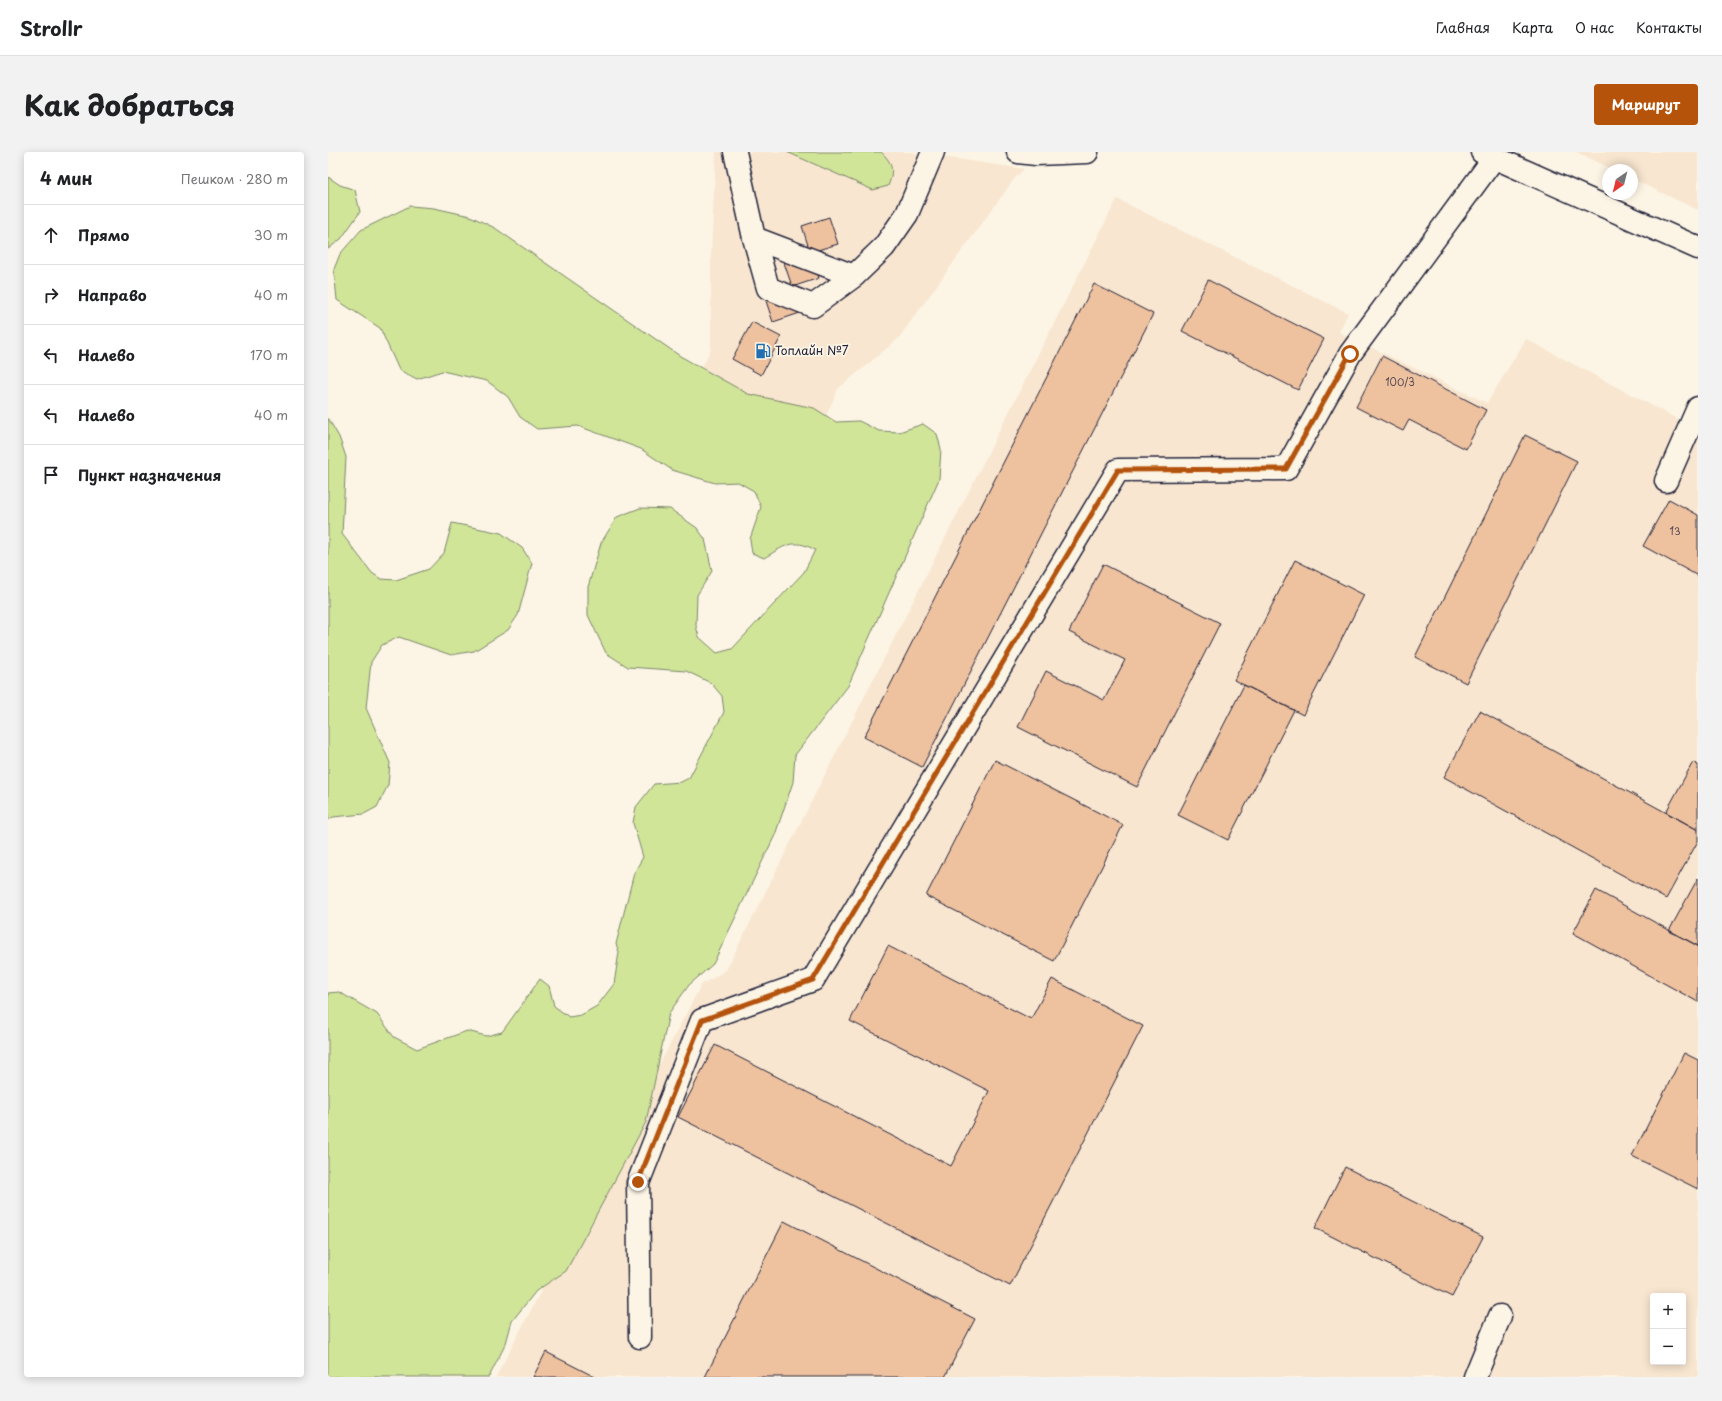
<!DOCTYPE html>
<html lang="ru">
<meta charset="utf-8">
<style>
body{margin:0;font-family:"Playpen Sans",sans-serif;background:#f2f2f2;color:#202124}
.controls{position:absolute;right:12px;bottom:12px;display:grid;overflow:hidden;border-radius:4px;box-shadow:0 2px 10px #0003}
.controls button{width:36px;height:36px;display:grid;place-items:center;padding:0;border:0;border-bottom:1px solid #e0e0e0;background:#fff;color:#202124;font:20px sans-serif}
.compass{position:absolute;left:1274px;top:12px;width:36px;height:36px;border-radius:50%;background:#fff;box-shadow:0 2px 10px #0003;rotate:215deg}
.stop{position:absolute;width:12px;height:12px;margin:-9px;border:3px solid #b45309;border-radius:50%;background:#fff}
.stop.end{background:#b45309;border-color:#fff;box-shadow:0 1px 4px #0008}
.list{margin:0;padding:0;list-style:none}
h2{display:flex;justify-content:space-between;align-items:center;height:52px;margin:0;padding:0 16px;font-size:17px}
h2 small{font-size:13px;font-weight:400;color:#757577}
.list li{display:grid;grid-template-columns:26px 1fr auto;gap:12px;align-items:center;box-sizing:border-box;height:60px;padding:0 16px;border-top:1px solid #e0e0e0}
.list b{display:block;font-size:15px;white-space:nowrap}
.list em{font-size:13px;font-style:normal;color:#757577}
.icon{flex:none;width:22px;height:22px;fill:none;stroke:currentColor;stroke-width:2;stroke-linecap:round;stroke-linejoin:round}
.map{position:relative;flex:none;width:1370px;height:1225px;overflow:hidden;border-radius:4px}
header{display:flex;align-items:center;gap:24px;box-sizing:border-box;height:56px;padding:0 20px;background:#fff;border-bottom:1px solid #e0e0e0}
header strong{font-size:19px}
nav{display:flex;gap:22px;margin-inline-start:auto;font-size:14px}
.intro{display:flex;align-items:center;justify-content:space-between;box-sizing:border-box;height:96px;padding:0 24px}
h1{margin:0;font-size:28px}
.button{padding:10px 18px;border-radius:4px;background:#b45309;color:#fff;font-size:14px;font-weight:700}
main{display:flex;gap:24px;padding:0 24px}
aside{flex:1;background:#fff;border-radius:4px;box-shadow:0 2px 10px #0003}
.map>svg:first-child{display:block}
.built{fill:#f8e6d0;fill-rule:evenodd}
.green{fill:#d1e599;stroke:#7a846a}
.building{fill:#efc29f;stroke:#22223b}
.lines{fill:none;stroke-linecap:round;stroke-linejoin:round}
.minor-casing{stroke:#22223b;stroke-width:25}
.minor{stroke:#fcf5e5;stroke-width:22}
.route{stroke:#b45309;stroke-width:5}
.labels{text-anchor:middle;stroke-width:3.5;stroke-linejoin:round;paint-order:stroke}
.number-label{font-size:10px;fill:#554a54}
.poi-label{font-size:12px;fill:#22223b;stroke:#fcf5e5;text-anchor:start}
</style>
<header>
<strong>Strollr</strong>
<nav><a>Главная</a><a>Карта</a><a>О нас</a><a>Контакты</a></nav>
</header>
<div class="intro"><h1>Как добраться</h1><a class="button">Маршрут</a></div>
<main>
<aside>
<h2>4 мин<small>Пешком · 280 m</small></h2>
<ul class="list">
<li><svg class="icon" aria-label="ahead" viewBox="0 0 24 24"><path d="M12 20V5M6 11l6-6 6 6"/></svg><div><b>Прямо</b></div><em>30 m</em></li>
<li><svg class="icon" aria-label="right" viewBox="0 0 24 24"><path d="M7 20v-9h11M14 6l5 5-5 5"/></svg><div><b>Направо</b></div><em>40 m</em></li>
<li><svg class="icon" aria-label="left" viewBox="0 0 24 24"><path d="M17 20v-9H6M10 6l-5 5 5 5"/></svg><div><b>Налево</b></div><em>170 m</em></li>
<li><svg class="icon" aria-label="left" viewBox="0 0 24 24"><path d="M17 20v-9H6M10 6l-5 5 5 5"/></svg><div><b>Налево</b></div><em>40 m</em></li>
<li><svg class="icon" aria-label="arrive" viewBox="0 0 24 24"><path d="M6 21V4h12l-3 4 3 4H6"/></svg><div><b>Пункт назначения</b></div></li>
</ul>
</aside>
<div class="map">
<svg width="1370" height="1225" viewBox="0 0 1370 1225">
<rect width="100%" height="100%" fill="#fcf5e5"/>
<filter id="ink" filterUnits="userSpaceOnUse"><feTurbulence type="fractalNoise" baseFrequency=".025" numOctaves="2"/><feDisplacementMap in="SourceGraphic" scale="8" xChannelSelector="R" yChannelSelector="G"/><feConvolveMatrix kernelMatrix="1 2 1 2 8 2 1 2 1" color-interpolation-filters="sRGB"/></filter>
<g filter="url(#ink)">
<path class="built" d="M 388,0 L 582,0 L 696,17 L 687,26 L 570,187 L 510,237 L 474,317 L 352,260 L 383,197 L 383,102 Z
M 1248,0 L 1370,0 L 1370,58 L 1304,27 L 1304,18 L 1286,18 Z
M 789,47 L 1020,161 L 1011,180 L 1159,251 L 1198,187 L 1370,278 L 1370,1225 L 168,1225 L 373,833 L 398,818 ZM 1325,1144 L 1355,1144 L 1355,1210 L 1325,1210 Z"/>
<path class="green" d="M 459,0 L 553,0 C 565,11 566,19 560,34 L 545,38 Z
M 0,25 L 12,33 L 27,38 L 32,60 L 13,87 L 0,97 Z
M 82,54 L 106,56 L 142,64 L 167,76 L 352,204 L 420,242 L 486,256 L 508,270 L 531,269 L 551,279 L 571,280 L 595,272 L 609,282 L 613,297 L 611,327 L 520,534 L 467,603 L 465,630 L 447,683 L 385,812 L 361,833 L 341,861 L 318,970 L 238,1119 L 208,1139 L 184,1169 L 178,1191 L 161,1225 L 0,1225 L 0,841 L 11,840 L 49,862 L 66,885 L 89,897 L 139,879 L 158,884 L 174,880 L 212,827 L 221,834 L 226,854 L 241,865 L 253,863 L 269,854 L 286,832 L 291,800 L 288,792 L 306,721 L 315,705 L 305,671 L 308,655 L 326,632 L 353,630 L 361,626 L 396,560 L 394,544 L 383,531 L 358,519 L 300,515 L 278,501 L 260,463 L 260,435 L 273,391 L 289,365 L 312,356 L 342,357 L 369,376 L 377,387 L 384,419 L 369,443 L 368,474 L 371,485 L 389,501 L 404,497 L 476,420 L 487,398 C 465,385 455,395 436,406 L 424,401 L 422,387 L 433,355 L 426,339 L 410,330 L 387,331 L 344,318 L 313,297 L 250,274 L 209,277 L 192,265 L 180,245 L 159,229 L 114,219 L 89,227 L 71,218 L 52,176 L 9,148 L 6,117 L 12,102 L 33,78 Z
M 0,266 L 11,285 L 18,305 L 14,382 L 44,421 L 53,427 L 68,428 L 101,417 L 116,401 L 124,371 L 173,381 L 194,396 L 204,411 L 190,463 L 180,478 L 146,499 L 123,503 L 71,485 L 54,493 L 43,510 L 38,556 L 62,611 L 60,633 L 49,655 L 36,662 L 5,665 L 0,668 Z"/>
<path class="building" d="M 501,65 L 510,92 L 483,100 L 491,126 L 464,135 L 472,161 L 445,170 L 436,143 L 464,134 L 455,108 L 482,100 L 474,74 Z
M 880,128 L 996,187 L 970,238 L 854,179 Z
M 766,132 L 825,162 L 594,615 L 536,585 Z
M 424,170 L 453,185 L 433,223 L 404,207 Z
M 1054,204 L 1158,258 L 1138,297 L 1081,268 L 1075,279 L 1028,255 Z
M 1197,283 L 1249,309 L 1138,531 L 1087,505 Z
M 1341,347 L 1370,363 L 1370,424 L 1315,394 Z
M 967,408 L 1036,443 L 975,563 L 906,528 Z
M 775,412 L 892,471 L 809,635 L 690,575 L 718,519 L 776,548 L 797,508 L 741,480 Z
M 916,533 L 966,558 L 900,688 L 850,663 Z
M 1152,559 L 1370,678 L 1370,689 L 1338,747 L 1116,625 Z
M 667,608 L 795,673 L 726,809 L 598,744 Z
M 1365,610 L 1370,613 L 1370,678 L 1338,660 Z
M 1370,726 L 1370,794 L 1341,779 Z
M 1268,738 L 1370,794 L 1370,850 L 1245,781 Z
M 560,794 L 703,867 L 724,827 L 815,874 L 682,1134 L 350,965 L 387,893 L 623,1014 L 661,939 L 522,869 Z
M 1356,901 L 1370,908 L 1370,1037 L 1304,1004 Z
M 1017,1015 L 1155,1085 L 1124,1145 L 987,1076 Z
M 456,1069 L 647,1167 L 617,1225 L 377,1225 Z
M 218,1200 L 267,1225 L 205,1225 Z"/>
<g class="lines">
<g class="minor-casing">
<path id="minor" d="M 407,0 L 426,86 L 526,124 L 556,95 L 579,62 L 605,0
M 690,0 L 708,2 L 759,0
M 1154,0 L 1370,96
M 426,86 L 440,136 L 485,154 L 526,124
M 1338,329 L 1370,256
M 312,1185 L 310,1031 L 374,868 L 485,828 L 790,318 L 958,317 L 1022,202 L 1166,6
M 1147,1225 L 1172,1164"/>
</g>
<use href="#minor" class="minor"/>
</g>
</g>
<g class="lines" filter="url(#ink)">
<path class="route" d="M 310,1030 L 374,868 L 485,828 L 790,318 L 958,317 L 1022,202"/>
</g>
<defs>
<g id="fuel-bare" transform="scale(1.2)"><path d="M-5.5-6h7V0h2V4h1.3V-2.5L3-4.5l.8-.8L6-3V5H2.5V1h-1V6h-7ZM-4.2-4.7v3.2H.2V-4.7Z" fill="#1f6fb2" stroke="#fcf5e5" stroke-width="2.5" paint-order="stroke"/></g>
</defs>
<g fill-rule="evenodd">
<use href="#fuel-bare" x="435" y="199"/>
</g>
<g class="labels">
<g class="number-label">
<text x="1072" y="234">100/3</text>
<text x="1347" y="383">13</text>
</g>
<g class="poi-label">
<text x="447" y="203">Топлайн №7</text>
</g>
</g>
</svg>
<div class="controls">
<button>+</button>
<button>−</button>
</div>
<svg class="compass" viewBox="-18 -18 36 36"><path d="M0-13l5 13h-10z" fill="#e53935"/><path d="M0 13l5-13h-10z" fill="#757577"/></svg>
<div class="stop" style="left:1022px;top:202px"></div>
<div class="stop end" style="left:310px;top:1030px"></div>
</div>
</main>
